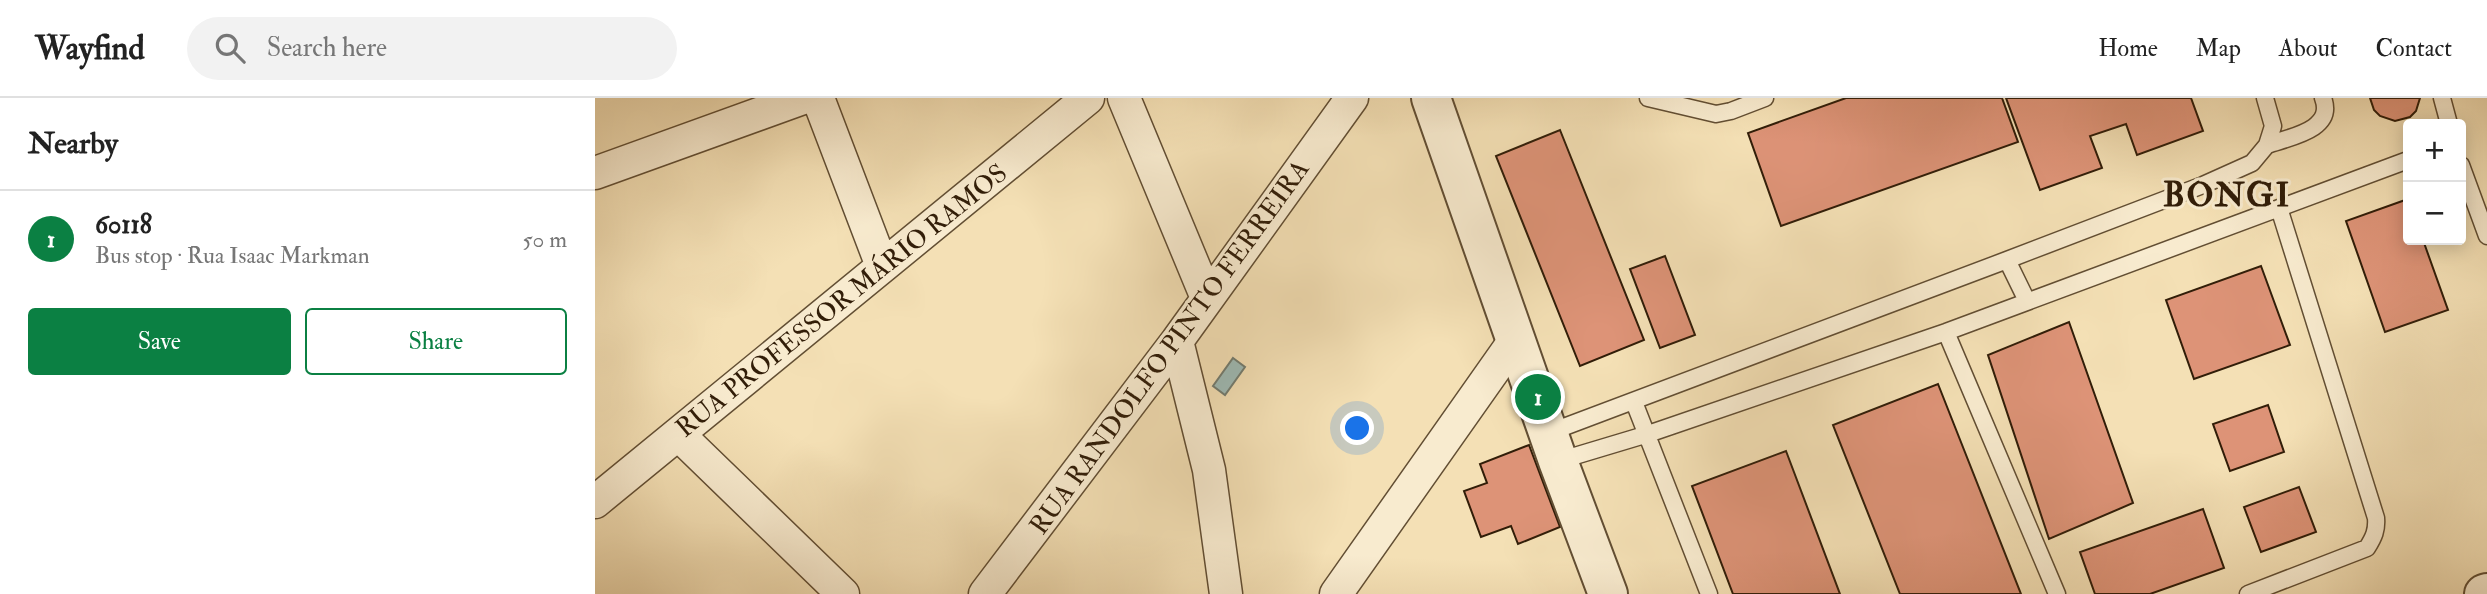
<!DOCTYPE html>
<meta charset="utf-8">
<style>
body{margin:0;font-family:"IM FELL Double Pica",serif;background:#f2f2f2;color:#222}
.controls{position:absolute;right:21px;top:21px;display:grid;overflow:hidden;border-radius:7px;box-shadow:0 4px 18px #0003}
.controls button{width:63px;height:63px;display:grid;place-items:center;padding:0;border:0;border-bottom:2px solid #e0e0e0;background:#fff;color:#222;font:35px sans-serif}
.you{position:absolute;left:763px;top:331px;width:24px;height:24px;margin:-18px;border:5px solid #fff;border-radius:50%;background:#1a73e8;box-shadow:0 0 0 10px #1a73e833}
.badge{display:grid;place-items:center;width:46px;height:46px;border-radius:50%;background:#0b8043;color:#fff;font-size:23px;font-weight:700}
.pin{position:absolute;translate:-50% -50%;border:4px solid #fff;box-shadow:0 2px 7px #0006}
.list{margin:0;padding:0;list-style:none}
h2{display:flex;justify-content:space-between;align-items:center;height:91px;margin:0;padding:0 28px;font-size:30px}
h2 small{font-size:23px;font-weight:400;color:#767676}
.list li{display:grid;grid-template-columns:46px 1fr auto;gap:21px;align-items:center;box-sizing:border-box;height:98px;padding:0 28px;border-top:2px solid #e0e0e0}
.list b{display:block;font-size:26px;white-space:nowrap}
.list p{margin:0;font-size:23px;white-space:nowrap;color:#767676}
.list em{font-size:23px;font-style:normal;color:#767676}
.actions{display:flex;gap:14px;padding:21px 28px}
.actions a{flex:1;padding:16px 0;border:2px solid #0b8043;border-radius:7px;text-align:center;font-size:24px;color:#0b8043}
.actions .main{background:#0b8043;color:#fff}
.icon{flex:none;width:38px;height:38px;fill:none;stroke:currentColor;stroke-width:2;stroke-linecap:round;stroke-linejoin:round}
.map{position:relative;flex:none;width:1892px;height:496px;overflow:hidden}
header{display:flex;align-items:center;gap:42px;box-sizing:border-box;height:98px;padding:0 35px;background:#fff;border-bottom:2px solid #e0e0e0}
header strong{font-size:33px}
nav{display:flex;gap:38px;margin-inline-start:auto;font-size:24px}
.search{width:490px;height:63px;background:#f2f2f2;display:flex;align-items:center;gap:18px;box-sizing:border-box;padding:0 24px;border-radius:38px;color:#767676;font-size:26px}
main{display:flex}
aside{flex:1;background:#fff}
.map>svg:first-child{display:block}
.water{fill:#9ebbb6;stroke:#727c70;stroke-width:2}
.building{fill:#dd9377;stroke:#311d08;stroke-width:2}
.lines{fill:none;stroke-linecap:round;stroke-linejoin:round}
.service-casing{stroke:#624e33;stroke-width:19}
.minor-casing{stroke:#624e33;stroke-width:35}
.tertiary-casing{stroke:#624e33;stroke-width:42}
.service{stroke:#f8ebcf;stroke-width:16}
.minor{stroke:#f8ebcf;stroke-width:32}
.tertiary{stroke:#f8ebcf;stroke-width:38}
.labels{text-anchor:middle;stroke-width:6;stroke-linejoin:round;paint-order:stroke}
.street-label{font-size:26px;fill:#311d08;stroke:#f8ebcf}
.district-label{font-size:33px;font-weight:bold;letter-spacing:2px;fill:#311d08;stroke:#f8ebcf}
</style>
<header>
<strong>Wayfind</strong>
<div class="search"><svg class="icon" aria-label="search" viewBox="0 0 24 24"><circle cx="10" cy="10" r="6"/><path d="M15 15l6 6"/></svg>Search here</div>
<nav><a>Home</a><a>Map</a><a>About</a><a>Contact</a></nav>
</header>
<main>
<aside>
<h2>Nearby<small></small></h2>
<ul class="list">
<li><span class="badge">1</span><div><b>60118</b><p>Bus stop · Rua Isaac Markman</p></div><em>50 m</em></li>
</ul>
<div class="actions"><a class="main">Save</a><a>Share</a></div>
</aside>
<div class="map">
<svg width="1892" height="496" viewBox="0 0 1892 496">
<rect width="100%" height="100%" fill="#f4e0b5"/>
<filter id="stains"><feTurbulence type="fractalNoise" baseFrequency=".00286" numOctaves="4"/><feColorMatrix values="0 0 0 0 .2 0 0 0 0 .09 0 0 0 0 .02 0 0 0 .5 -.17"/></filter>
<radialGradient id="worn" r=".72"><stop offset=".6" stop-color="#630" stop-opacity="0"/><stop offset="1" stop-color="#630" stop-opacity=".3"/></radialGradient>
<path class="water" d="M 638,260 L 650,269 L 630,297 L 618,288 Z"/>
<path class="building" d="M 1251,0 L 1407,0 L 1423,44 L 1186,128 L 1153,35 Z
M 1411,0 L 1596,0 L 1608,33 L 1542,57 L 1531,26 L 1495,38 L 1507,70 L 1445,92 Z
M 1775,0 L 1825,0 L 1821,13 L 1815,19 L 1800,23 L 1785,18 L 1779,12 Z
M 965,32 L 1049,242 L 985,268 L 901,58 Z
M 1813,101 L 1813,142 L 1828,142 L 1853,212 L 1790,234 L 1751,123 Z
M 1070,158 L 1100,237 L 1065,250 L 1035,171 Z
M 1666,168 L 1695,247 L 1599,281 L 1571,202 Z
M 1474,224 L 1538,405 L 1454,441 L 1393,257 Z
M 1343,286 L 1426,496 L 1305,496 L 1238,327 Z
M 1673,307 L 1689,354 L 1635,373 L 1618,326 Z
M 934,347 L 965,429 L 923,446 L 916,428 L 886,439 L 869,393 L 892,385 L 885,366 Z
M 1191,353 L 1245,496 L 1138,496 L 1097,388 Z
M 1704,389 L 1721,434 L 1666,454 L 1649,409 Z
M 1608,411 L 1629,470 L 1555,496 L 1500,496 L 1485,454 Z"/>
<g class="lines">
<g class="service-casing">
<path id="service" d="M 1053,0 L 1121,16 L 1136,13 L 1170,0
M 1847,0 L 1854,26
M 1672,47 C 1695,39 1740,32 1728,0
M 1866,67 L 1892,138
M 1412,162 L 1432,203
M 1351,234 L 1462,496
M 1039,304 L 1114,496
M 953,335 L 1412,162 L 1608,87 L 1657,65 L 1672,47 L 1678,28 L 1670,0
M 963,363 L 1053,336 L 1351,234 L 1813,62
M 1653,496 L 1772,450 C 1779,439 1782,432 1781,420 L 1684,110"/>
</g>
<g class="minor-casing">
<path id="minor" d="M 223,0 L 287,168
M 529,0 L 612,200
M 0,75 L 208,0
M 582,243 L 614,372 L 631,496
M 83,336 L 248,496
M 0,404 L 493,0
M 390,496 L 582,243 L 757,0
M 741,496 L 920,242"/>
</g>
<g class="tertiary-casing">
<path id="tertiary" d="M 836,0 L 963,363 L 1013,496
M 1889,496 L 1892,495"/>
</g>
<use href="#service" class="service"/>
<use href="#minor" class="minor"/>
<use href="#tertiary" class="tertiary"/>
</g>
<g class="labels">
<g class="street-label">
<text transform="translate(246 202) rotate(-39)" y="9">RUA PROFESSOR MÁRIO RAMOS</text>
<text transform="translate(574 249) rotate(-54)" y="9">RUA RANDOLFO PINTO FERREIRA</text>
</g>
<g class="district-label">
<text x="1632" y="108">BONGI</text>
</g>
</g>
<rect width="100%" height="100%" filter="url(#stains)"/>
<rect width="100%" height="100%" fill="url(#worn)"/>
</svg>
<div class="controls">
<button>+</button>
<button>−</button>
</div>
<div class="you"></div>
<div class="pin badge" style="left:943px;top:299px">1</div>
</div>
</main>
